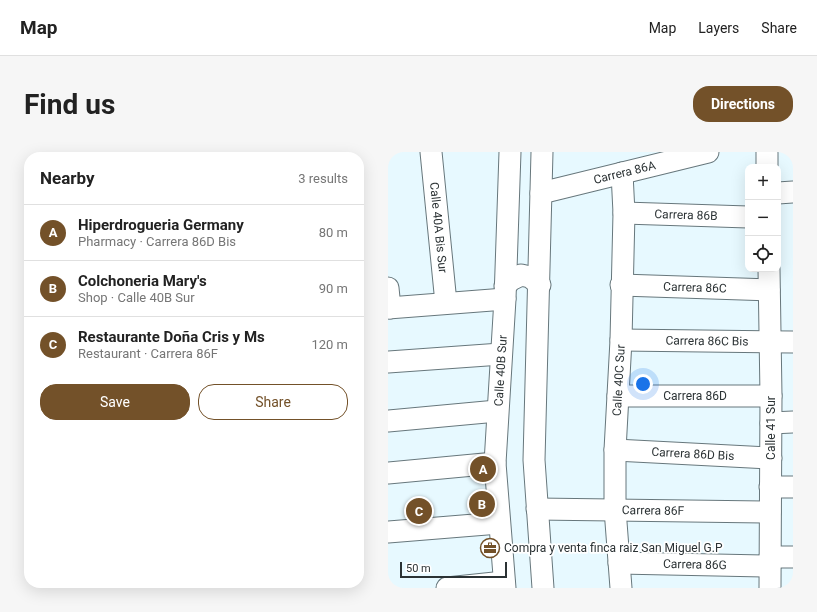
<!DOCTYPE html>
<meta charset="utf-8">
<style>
body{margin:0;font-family:Roboto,sans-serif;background:#f6f6f6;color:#222}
.controls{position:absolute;right:12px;top:12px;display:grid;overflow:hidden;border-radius:8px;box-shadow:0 4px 16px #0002}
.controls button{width:36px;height:36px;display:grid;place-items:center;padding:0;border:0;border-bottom:1px solid #e0e0e0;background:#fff;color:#222;font:20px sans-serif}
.scale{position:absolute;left:12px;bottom:10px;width:107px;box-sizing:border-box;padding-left:4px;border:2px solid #2b3234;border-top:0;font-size:11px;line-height:14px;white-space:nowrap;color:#2b3234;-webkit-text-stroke:3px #fff;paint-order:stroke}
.you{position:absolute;left:255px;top:232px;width:14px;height:14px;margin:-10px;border:3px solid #fff;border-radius:50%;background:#1a73e8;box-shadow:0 0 0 6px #1a73e833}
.badge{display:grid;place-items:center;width:26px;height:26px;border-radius:50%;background:#735129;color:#fff;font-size:13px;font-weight:700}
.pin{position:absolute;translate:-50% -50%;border:2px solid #fff;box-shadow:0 1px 4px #0006}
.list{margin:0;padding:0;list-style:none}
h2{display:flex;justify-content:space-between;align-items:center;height:52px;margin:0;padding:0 16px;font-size:17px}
h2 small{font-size:13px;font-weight:400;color:#767676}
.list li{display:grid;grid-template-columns:26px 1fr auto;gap:12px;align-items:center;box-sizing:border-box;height:56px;padding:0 16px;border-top:1px solid #e0e0e0}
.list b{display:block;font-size:15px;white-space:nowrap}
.list p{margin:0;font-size:13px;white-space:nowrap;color:#767676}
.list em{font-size:13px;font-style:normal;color:#767676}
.actions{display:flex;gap:8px;padding:12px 16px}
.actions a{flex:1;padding:9px 0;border:1px solid #735129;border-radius:16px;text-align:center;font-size:14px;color:#735129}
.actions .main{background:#735129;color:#fff}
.icon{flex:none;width:22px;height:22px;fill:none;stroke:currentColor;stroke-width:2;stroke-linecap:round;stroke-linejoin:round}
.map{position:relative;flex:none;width:405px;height:436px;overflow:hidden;border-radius:16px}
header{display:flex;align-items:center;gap:24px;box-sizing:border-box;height:56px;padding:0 20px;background:#fff;border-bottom:1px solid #e0e0e0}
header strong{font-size:19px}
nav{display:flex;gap:22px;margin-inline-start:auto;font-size:14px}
.intro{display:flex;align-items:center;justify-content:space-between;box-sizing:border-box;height:96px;padding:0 24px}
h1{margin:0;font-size:28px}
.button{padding:10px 18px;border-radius:16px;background:#735129;color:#fff;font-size:14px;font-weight:700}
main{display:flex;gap:24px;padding:0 24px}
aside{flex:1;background:#fff;border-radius:16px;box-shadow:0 4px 16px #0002}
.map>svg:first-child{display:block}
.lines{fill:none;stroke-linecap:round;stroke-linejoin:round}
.minor-casing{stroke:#67777c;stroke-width:23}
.minor{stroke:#fff;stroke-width:21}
.labels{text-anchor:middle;stroke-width:3.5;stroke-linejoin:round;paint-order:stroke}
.street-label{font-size:12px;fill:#2b3234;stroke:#fff}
.poi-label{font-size:12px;fill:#2b3234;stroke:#fff;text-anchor:start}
</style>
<header>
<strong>Map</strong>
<nav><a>Map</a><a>Layers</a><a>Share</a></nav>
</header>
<div class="intro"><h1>Find us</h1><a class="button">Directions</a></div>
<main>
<aside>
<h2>Nearby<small>3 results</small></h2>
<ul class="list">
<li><span class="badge">A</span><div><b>Hiperdrogueria Germany</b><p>Pharmacy · Carrera 86D Bis</p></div><em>80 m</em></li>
<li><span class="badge">B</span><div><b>Colchoneria Mary's</b><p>Shop · Calle 40B Sur</p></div><em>90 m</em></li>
<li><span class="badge">C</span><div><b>Restaurante Doña Cris y Ms</b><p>Restaurant · Carrera 86F</p></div><em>120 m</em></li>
</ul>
<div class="actions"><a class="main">Save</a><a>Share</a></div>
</aside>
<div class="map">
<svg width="405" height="436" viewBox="0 0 405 436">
<rect width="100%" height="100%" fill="#e7f9ff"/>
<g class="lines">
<g class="minor-casing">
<g id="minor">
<path id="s1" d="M 43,0 L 58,151"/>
<path d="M 154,0 L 146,308 L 155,436"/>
<path d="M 379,0 L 379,15"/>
<path id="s2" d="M 153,41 L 320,0"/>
<path d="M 390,41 L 405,40"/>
<path id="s3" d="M 236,61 L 360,65"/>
<path d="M 381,117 L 383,244 L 382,436"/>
<path id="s4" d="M 233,133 L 381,138"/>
<path d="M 117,134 L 123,128 L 133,123 L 142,125 L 152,133"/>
<path d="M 0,136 L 2,156"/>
<path d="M 0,156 L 117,147"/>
<path id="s5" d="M 233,188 L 405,190"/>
<path d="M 0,210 L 113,202"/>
<path id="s6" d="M 230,244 L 383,244"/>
<path d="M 0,269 L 109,259"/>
<path d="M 383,271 L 405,270"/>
<path id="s7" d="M 227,298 L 383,306"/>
<path d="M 0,321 L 107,311"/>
<path d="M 382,335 L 405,335"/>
<path id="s8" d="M 149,357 L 382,360"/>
<path d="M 0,380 L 111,371"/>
<path d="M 382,405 L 405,405"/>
<path id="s9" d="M 231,411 L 382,414"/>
<path d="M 59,436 L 116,430"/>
<path id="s10" d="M 117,436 L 107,311 L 117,147 L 122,0"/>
<path id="s11" d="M 233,436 L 227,357 L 227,298 L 233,188 L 236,61 L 234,21"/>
</g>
</g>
<use href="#minor" class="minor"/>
</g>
<defs>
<g id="office-ring" transform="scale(1)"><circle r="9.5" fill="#fff" stroke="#735129" stroke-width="1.5"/><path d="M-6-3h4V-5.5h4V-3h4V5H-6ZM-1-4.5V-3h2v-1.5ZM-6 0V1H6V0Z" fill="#735129"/></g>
</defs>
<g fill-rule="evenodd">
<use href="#office-ring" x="102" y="396"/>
</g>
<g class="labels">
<g class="street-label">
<text dy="4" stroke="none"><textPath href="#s2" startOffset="86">Carrera 86A</textPath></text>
<text dy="4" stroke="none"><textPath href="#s3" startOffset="62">Carrera 86B</textPath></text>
<text dy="4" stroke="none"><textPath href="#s1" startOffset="76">Calle 40A Bis Sur</textPath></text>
<text dy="4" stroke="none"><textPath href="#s4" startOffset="74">Carrera 86C</textPath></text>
<text dy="4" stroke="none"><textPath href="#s5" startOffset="86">Carrera 86C Bis</textPath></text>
<text dy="4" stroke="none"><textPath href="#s10" startOffset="218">Calle 40B Sur</textPath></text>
<text dy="4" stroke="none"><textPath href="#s11" startOffset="208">Calle 40C Sur</textPath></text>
<text dy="4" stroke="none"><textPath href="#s6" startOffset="77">Carrera 86D</textPath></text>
<text transform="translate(383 276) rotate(-90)" y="4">Calle 41 Sur</text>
<text dy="4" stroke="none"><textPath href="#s7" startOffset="78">Carrera 86D Bis</textPath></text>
<text dy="4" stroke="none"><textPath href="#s8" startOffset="116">Carrera 86F</textPath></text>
<text dy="4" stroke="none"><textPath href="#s9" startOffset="76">Carrera 86G</textPath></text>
</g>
<g class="poi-label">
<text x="116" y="400">Compra y venta finca raiz San Miguel G.P</text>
</g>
</g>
</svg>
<div class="controls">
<button>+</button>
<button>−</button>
<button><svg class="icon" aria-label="locate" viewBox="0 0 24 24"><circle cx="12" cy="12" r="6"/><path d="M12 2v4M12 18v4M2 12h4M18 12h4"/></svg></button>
</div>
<div class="scale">50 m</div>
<div class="you"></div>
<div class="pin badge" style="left:95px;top:317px">A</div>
<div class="pin badge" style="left:94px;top:352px">B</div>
<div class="pin badge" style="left:31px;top:359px">C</div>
</div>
</main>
